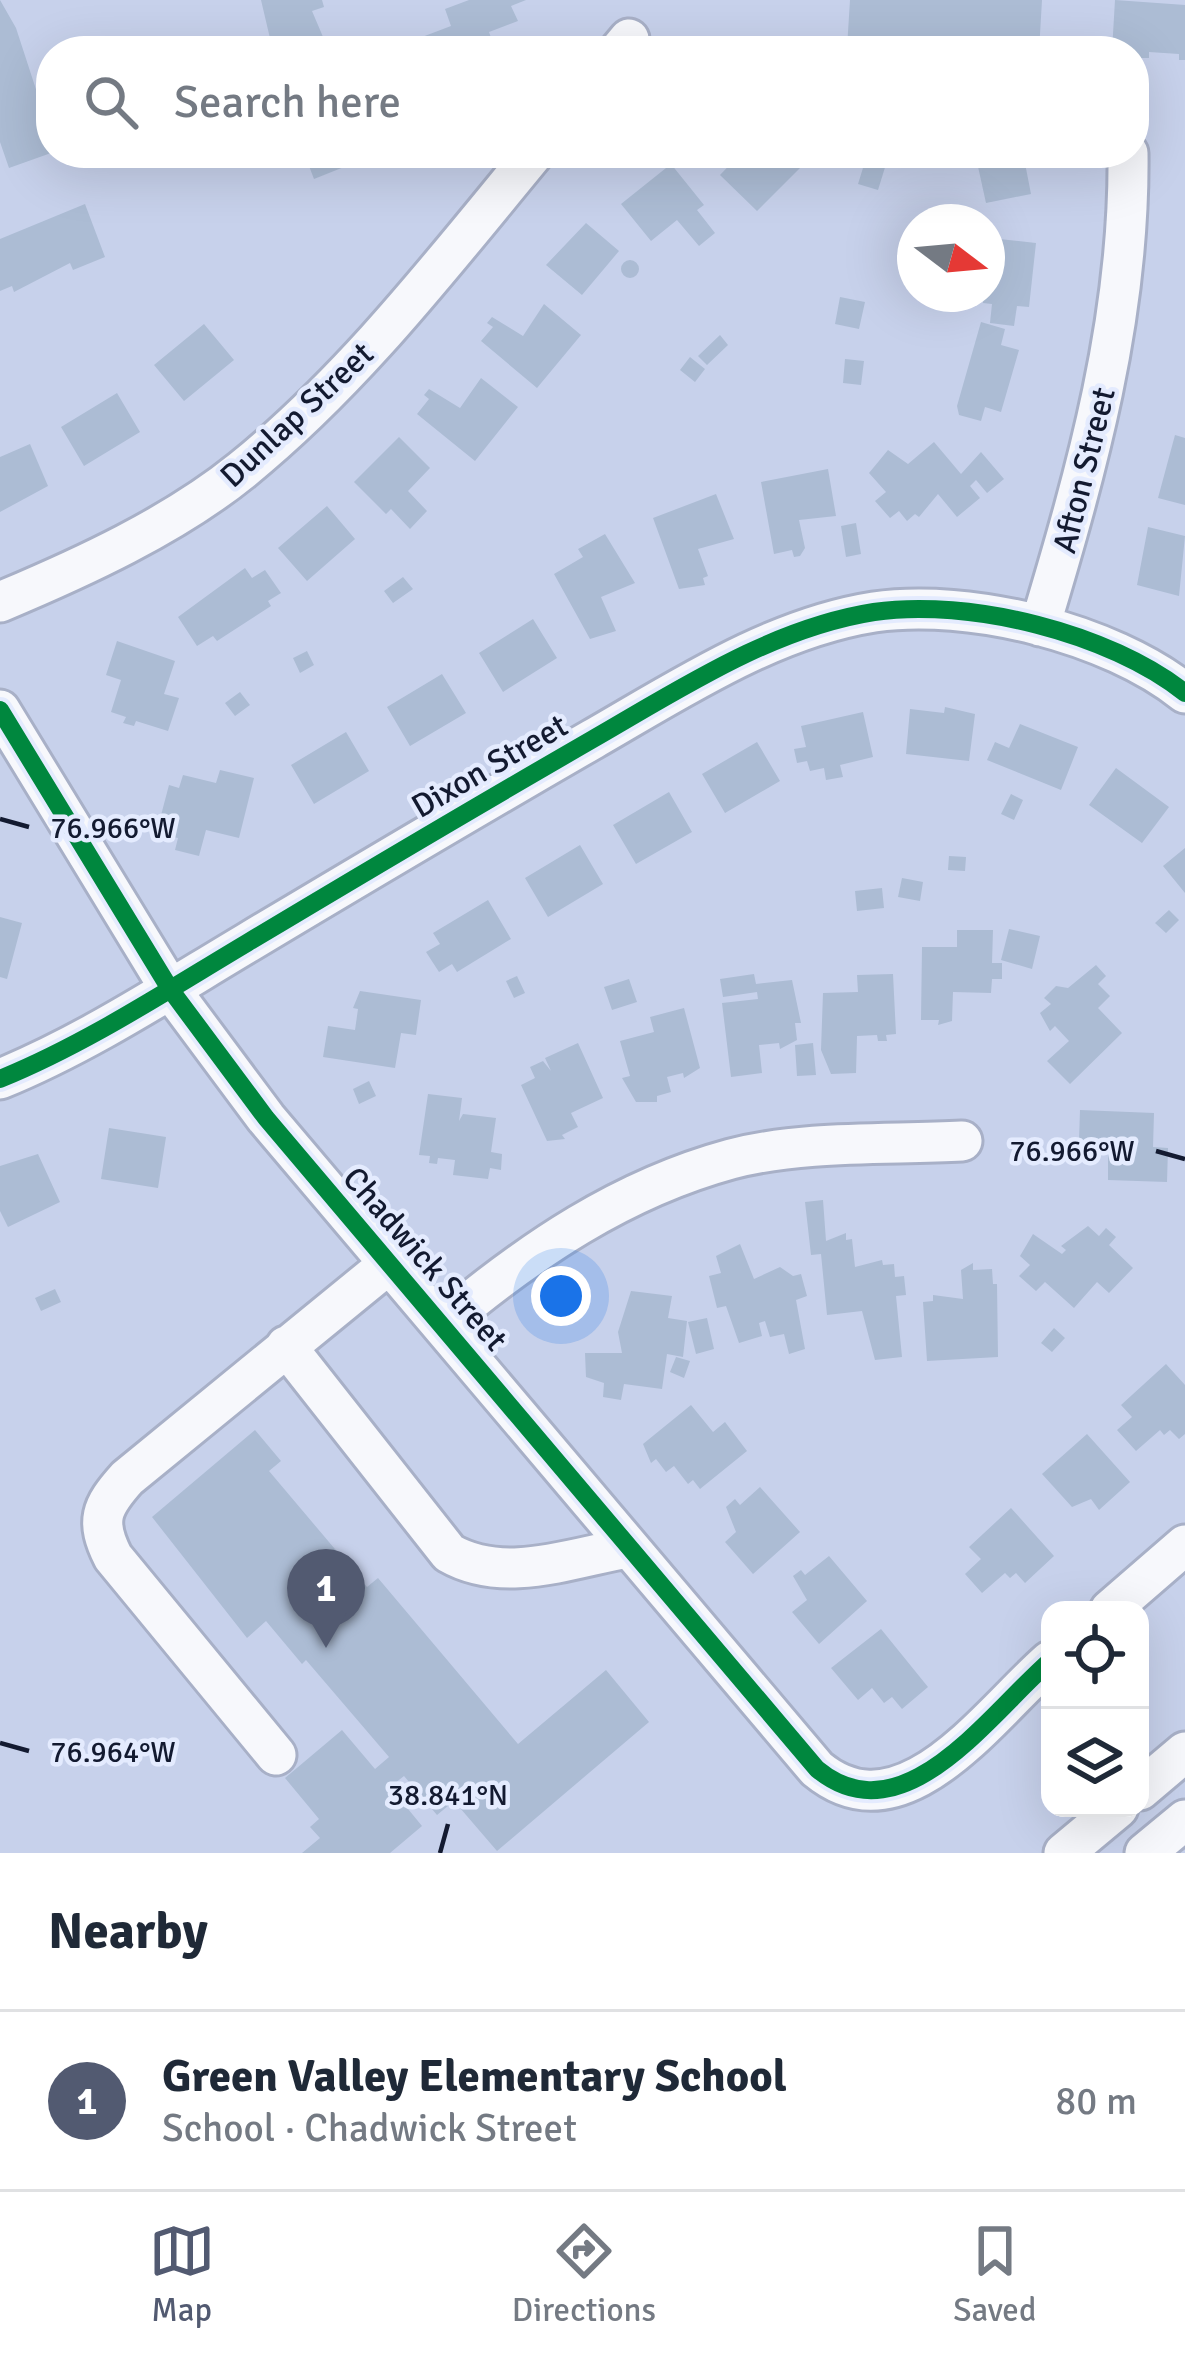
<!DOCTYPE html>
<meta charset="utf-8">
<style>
body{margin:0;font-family:Signika,sans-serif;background:#f6f6f7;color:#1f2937}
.controls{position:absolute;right:36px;bottom:36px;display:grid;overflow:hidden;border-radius:24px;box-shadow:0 12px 48px #0002}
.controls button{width:108px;height:108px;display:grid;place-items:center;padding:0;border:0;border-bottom:3px solid #e0e1e3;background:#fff;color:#1f2937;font:60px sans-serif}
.compass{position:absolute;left:897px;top:204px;width:108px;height:108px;border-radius:50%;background:#fff;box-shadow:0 12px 48px #0002;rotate:106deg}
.you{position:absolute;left:561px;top:1296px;width:42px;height:42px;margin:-30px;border:9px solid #fff;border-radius:50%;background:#1a73e8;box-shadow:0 0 0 18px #1a73e833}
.badge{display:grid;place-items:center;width:78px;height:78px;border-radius:50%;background:#525a71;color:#fff;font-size:39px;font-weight:700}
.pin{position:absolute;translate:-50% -99px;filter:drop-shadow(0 3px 6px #0008)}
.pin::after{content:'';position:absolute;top:63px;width:42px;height:36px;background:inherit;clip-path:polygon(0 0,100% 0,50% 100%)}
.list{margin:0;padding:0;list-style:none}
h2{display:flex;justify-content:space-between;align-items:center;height:156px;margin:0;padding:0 48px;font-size:51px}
h2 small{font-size:39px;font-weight:400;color:#747a83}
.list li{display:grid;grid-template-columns:78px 1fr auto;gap:36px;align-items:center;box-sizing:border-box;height:180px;padding:0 48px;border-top:3px solid #e0e1e3}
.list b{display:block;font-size:45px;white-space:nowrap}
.list p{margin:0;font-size:39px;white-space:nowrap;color:#747a83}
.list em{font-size:39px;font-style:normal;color:#747a83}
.icon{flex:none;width:66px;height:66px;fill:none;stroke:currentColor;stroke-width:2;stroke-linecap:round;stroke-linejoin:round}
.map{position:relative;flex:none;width:1185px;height:1853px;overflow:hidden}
.search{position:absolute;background:#fff;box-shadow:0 12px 48px #0002;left:36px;right:36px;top:36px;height:132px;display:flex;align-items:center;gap:30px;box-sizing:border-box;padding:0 42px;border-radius:48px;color:#747a83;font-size:45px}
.sheet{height:336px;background:#fff}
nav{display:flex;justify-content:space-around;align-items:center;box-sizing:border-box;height:168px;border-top:3px solid #e0e1e3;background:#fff;font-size:33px;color:#747a83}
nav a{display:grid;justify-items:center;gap:6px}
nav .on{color:#525a71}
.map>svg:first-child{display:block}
.building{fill:#acbcd4}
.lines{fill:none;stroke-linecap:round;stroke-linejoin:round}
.minor-casing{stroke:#a8b0c7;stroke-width:45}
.minor{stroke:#f7f8fc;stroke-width:39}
.cycleway-casing{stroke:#e4ebfe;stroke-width:26}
.cycleway{stroke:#00873e;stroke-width:18}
.ticks{fill:none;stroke:#131a30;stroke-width:4.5}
.labels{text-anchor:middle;stroke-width:9;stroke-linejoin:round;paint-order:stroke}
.street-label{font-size:33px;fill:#131a30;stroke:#e4ebfe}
.ticks-label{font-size:30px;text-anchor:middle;fill:#131a30;stroke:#e4ebfe;stroke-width:9;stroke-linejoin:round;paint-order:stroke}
</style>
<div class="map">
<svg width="1185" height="1853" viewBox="0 0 1185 1853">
<rect width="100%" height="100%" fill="#c7d1eb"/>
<path class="building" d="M 0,0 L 16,28 L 45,117 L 51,115 L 51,153 L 9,168 L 0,142 Z
M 261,0 L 322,0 L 324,7 L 312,11 L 329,51 L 273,51 Z
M 469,0 L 526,0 L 511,6 L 518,21 L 489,32 L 495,49 L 427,51 L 422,37 L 451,26 L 445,9 Z
M 850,0 L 1042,0 L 1039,51 L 847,48 Z
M 1115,0 L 1185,5 L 1185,60 L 1179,60 L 1179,54 L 1149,52 L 1149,58 L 1134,58 L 1134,51 L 1112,51 Z
M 304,153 L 362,153 L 364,159 L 314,179 Z
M 741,153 L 786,153 L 801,167 L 757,211 L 720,175 Z
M 975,153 L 1023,153 L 1031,194 L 986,203 Z
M 867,155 L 887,161 L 878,190 L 858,184 Z
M 671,164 L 704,205 L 697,210 L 715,233 L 699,246 L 677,220 L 651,241 L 621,204 Z
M 85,204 L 105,257 L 73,270 L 70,263 L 14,292 L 12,286 L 0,291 L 0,239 Z
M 586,223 L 619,251 L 582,295 L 546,265 Z
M 990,238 L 1036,243 L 1029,307 L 1017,306 L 1014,326 L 990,323 L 992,304 L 983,303 Z
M621 269a9 9 0 1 1 18 0a9 9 0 1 1-18 0Z
M 840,297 L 865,302 L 859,329 L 835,324 Z
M 544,304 L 581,335 L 537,388 L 481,341 L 493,327 L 487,323 L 492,317 L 523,336 Z
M 981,322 L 1005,329 L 1001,345 L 1019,350 L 1001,412 L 985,407 L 981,421 L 959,415 L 957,406 Z
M 204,324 L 234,360 L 184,401 L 154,365 Z
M 720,335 L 728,345 L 707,365 L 698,356 Z
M 690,357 L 705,369 L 695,382 L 680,370 Z
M 845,359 L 864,361 L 861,385 L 843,383 Z
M 481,378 L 518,407 L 475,461 L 417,414 L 429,399 L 424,395 L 429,389 L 460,408 Z
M 117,393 L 140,432 L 84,466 L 61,427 Z
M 1175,435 L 1185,438 L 1185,505 L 1158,498 Z
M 399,437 L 430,468 L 408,491 L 427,511 L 410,529 L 391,509 L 386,514 L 354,482 Z
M 934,442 L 961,474 L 981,452 L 1004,479 L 987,493 L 976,480 L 970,486 L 980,498 L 957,517 L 938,494 L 919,517 L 915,514 L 907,521 L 899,511 L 890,518 L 875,501 L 886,492 L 869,473 L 888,450 L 908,464 Z
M 30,444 L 48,486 L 0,512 L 0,457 Z
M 828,469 L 836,516 L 799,520 L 805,548 L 800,556 L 794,557 L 792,550 L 774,554 L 761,482 Z
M 716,494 L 734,539 L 698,549 L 708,576 L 703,578 L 705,585 L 679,589 L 653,518 Z
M 327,506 L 355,539 L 307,581 L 278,548 Z
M 856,523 L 861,554 L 846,557 L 841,526 Z
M 1148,527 L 1185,536 L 1179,596 L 1137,585 Z
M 605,534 L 635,583 L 601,597 L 616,631 L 590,639 L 554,574 L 583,557 L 578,549 Z
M 245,568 L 252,578 L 265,570 L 281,593 L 268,601 L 271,606 L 217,641 L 213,636 L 197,646 L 178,617 Z
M 403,577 L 413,589 L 393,603 L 384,591 Z
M 533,619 L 557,658 L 503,692 L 479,653 Z
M 117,641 L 175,661 L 164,694 L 179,698 L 168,731 L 136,721 L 134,726 L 123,723 L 126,717 L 111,712 L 121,680 L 106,675 Z
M 307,651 L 314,665 L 300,673 L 293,658 Z
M 442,674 L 466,713 L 410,746 L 387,707 Z
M 240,692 L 250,705 L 235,716 L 225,703 Z
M 945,707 L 975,714 L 969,761 L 906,754 L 910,709 L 944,713 Z
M 863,712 L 873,757 L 840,765 L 843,777 L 826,780 L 824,768 L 810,771 L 807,761 L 797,763 L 794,749 L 806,747 L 801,726 Z
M 1020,724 L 1078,747 L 1061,790 L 987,760 L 995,742 L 1009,748 Z
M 346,732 L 369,771 L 314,804 L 291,765 Z
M 757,742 L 780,781 L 725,813 L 702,774 Z
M 1116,768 L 1169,807 L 1142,843 L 1089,805 Z
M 220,770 L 254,778 L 239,838 L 206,830 L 199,856 L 175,850 L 178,838 L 167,836 L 170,822 L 160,819 L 169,785 L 179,788 L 183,775 L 216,783 Z
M 669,792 L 692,832 L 636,864 L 613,825 Z
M 1011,794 L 1023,800 L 1014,820 L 1001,814 Z
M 580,845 L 603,884 L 548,917 L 525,878 Z
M 1185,848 L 1185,893 L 1163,866 Z
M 949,856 L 966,857 L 965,871 L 948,870 Z
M 902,878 L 923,882 L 920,901 L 898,897 Z
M 882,888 L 884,908 L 857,911 L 855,891 Z
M 488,900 L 511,939 L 457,972 L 452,964 L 439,972 L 426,952 L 440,944 L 433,933 Z
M 1169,910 L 1179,920 L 1166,933 L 1155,923 Z
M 0,917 L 22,923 L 7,979 L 0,977 Z
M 1009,929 L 1040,936 L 1032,969 L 1001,960 Z
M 957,930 L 993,930 L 992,963 L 1002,963 L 1002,979 L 992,979 L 991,993 L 953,992 L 952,1021 L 938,1025 L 939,1020 L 921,1020 L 922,947 L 957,947 Z
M 1096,965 L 1106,976 L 1098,984 L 1110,996 L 1098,1008 L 1122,1033 L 1070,1084 L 1047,1061 L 1069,1041 L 1055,1026 L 1050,1031 L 1040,1013 L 1051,1004 L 1044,998 L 1056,986 L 1068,988 Z
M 754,974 L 756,984 L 792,980 L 801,1023 L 795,1023 L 797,1040 L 780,1049 L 779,1043 L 759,1045 L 762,1073 L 731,1077 L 722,1003 L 758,999 L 757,992 L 723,997 L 720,979 Z
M 893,974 L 896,1034 L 886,1035 L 887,1041 L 878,1041 L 877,1035 L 857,1036 L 856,1073 L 831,1074 L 821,1050 L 823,993 L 858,992 L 857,975 Z
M 517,976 L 525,993 L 514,998 L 506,981 Z
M 629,979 L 637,1002 L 612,1010 L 604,987 Z
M 360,991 L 421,1000 L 416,1035 L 401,1033 L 395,1068 L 323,1057 L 328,1026 L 355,1030 L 358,1009 L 353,1008 Z
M 684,1008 L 700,1068 L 684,1078 L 683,1073 L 667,1077 L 671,1092 L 657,1096 L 657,1102 L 636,1102 L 622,1078 L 630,1076 L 620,1041 L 654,1032 L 650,1017 Z
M 578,1043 L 603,1098 L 571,1113 L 578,1127 L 562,1135 L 565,1139 L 547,1141 L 521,1085 L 535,1078 L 530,1067 L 543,1061 L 551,1071 L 545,1058 Z
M 813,1043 L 816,1075 L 797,1076 L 795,1045 Z
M 369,1081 L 376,1096 L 359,1104 L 353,1089 Z
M 428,1094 L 462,1098 L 459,1121 L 463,1114 L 496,1118 L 491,1152 L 502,1154 L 501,1170 L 490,1168 L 488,1179 L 453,1175 L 455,1160 L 438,1158 L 437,1164 L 429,1163 L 430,1156 L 419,1155 Z
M 1080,1110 L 1154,1113 L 1153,1147 L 1168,1148 L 1167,1182 L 1108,1180 L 1108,1141 L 1079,1141 Z
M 109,1128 L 166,1137 L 158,1188 L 101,1179 Z
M 38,1154 L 60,1202 L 8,1227 L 0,1211 L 0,1166 Z
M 823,1200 L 826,1241 L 846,1233 L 846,1240 L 852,1239 L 855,1267 L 882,1260 L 883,1265 L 894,1264 L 895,1277 L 904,1276 L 906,1295 L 896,1296 L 902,1357 L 875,1360 L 862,1311 L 827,1315 L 821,1254 L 811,1255 L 805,1202 Z
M 1088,1226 L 1099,1236 L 1106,1228 L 1116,1237 L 1109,1245 L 1133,1268 L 1109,1293 L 1097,1282 L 1074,1308 L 1045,1282 L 1036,1291 L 1019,1276 L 1030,1265 L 1020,1256 L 1033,1234 L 1062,1254 L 1066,1250 L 1061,1246 Z
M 740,1244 L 754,1279 L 780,1267 L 793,1276 L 801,1274 L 807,1296 L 796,1300 L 805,1349 L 789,1354 L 784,1334 L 770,1337 L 765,1321 L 759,1323 L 762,1336 L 739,1343 L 726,1306 L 717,1308 L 709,1276 L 721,1273 L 716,1256 Z
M 973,1263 L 973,1270 L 992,1269 L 993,1284 L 997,1284 L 998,1357 L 927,1361 L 923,1302 L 933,1301 L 933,1295 L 963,1299 L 961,1270 Z
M 55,1289 L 61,1302 L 41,1311 L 35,1298 Z
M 631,1291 L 672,1296 L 668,1318 L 687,1321 L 683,1357 L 667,1354 L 662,1389 L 624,1384 L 621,1400 L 603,1397 L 604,1383 L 586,1377 L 585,1353 L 622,1353 L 618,1332 Z
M 707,1318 L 714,1349 L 696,1354 L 688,1322 Z
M 1054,1328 L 1065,1338 L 1052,1352 L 1041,1343 Z
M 676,1357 L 690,1361 L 684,1378 L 670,1372 Z
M 1166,1364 L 1185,1385 L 1185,1434 L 1179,1439 L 1170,1430 L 1164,1435 L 1160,1430 L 1136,1451 L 1117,1430 L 1132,1417 L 1121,1405 Z
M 691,1405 L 713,1432 L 725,1422 L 747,1451 L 700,1489 L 693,1480 L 688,1484 L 674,1466 L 666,1472 L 656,1459 L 651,1463 L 643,1444 Z
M 255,1430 L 281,1461 L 269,1471 L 367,1587 L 378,1578 L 518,1744 L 606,1670 L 649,1722 L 497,1851 L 454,1801 L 437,1815 L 404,1776 L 390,1787 L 422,1826 L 390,1853 L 302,1853 L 320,1838 L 310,1827 L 319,1819 L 285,1778 L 342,1730 L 375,1769 L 389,1757 L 306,1660 L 302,1664 L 266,1621 L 247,1638 L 152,1517 Z
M 1087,1434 L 1130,1482 L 1099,1510 L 1091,1499 L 1072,1507 L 1042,1474 Z
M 760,1487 L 800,1532 L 753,1574 L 725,1542 L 736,1532 L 726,1507 L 735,1499 L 740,1505 Z
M 1011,1508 L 1054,1556 L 1025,1583 L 1016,1573 L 1010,1578 L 1005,1573 L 982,1593 L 965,1574 L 981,1559 L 969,1547 Z
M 829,1556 L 867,1601 L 819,1644 L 792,1612 L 807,1600 L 793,1576 L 801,1570 L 805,1575 Z
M 881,1629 L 928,1687 L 902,1709 L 892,1697 L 884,1703 L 872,1688 L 858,1700 L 831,1668 Z"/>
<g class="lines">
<g class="minor-casing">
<path id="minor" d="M 619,51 L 629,39
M 0,602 C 81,568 173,526 242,470 C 354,379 443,263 534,153
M 1040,626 C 1087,470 1130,317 1128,153
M 0,710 L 170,989 L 266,1118 L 817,1769 C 903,1840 989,1714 1050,1661
M 0,1079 C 86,1044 168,990 247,943 C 362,874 477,806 593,739 C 680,689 772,628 874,612 C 969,598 1110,633 1185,693
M 444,1323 C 530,1251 621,1189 731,1159 C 804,1140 888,1145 962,1141
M 286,1346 L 449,1553 C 503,1584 568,1559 627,1548
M 1110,1610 L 1185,1545
M 276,1755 L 113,1557 C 95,1521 101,1507 127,1478 L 390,1263
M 1140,1790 L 1185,1752
M 1064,1853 L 1118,1808
M 1145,1853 L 1185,1820"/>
</g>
<use href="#minor" class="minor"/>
<g class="cycleway-casing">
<path id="cycleway" d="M 0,710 L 170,989 L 266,1118 L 817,1769 C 903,1840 989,1714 1050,1661
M 0,1079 C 86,1044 168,990 247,943 C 362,874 477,806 593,739 C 680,689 772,628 874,612 C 969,598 1110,633 1185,693"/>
</g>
<use href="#cycleway" class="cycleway"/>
</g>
<path class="ticks" d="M 0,819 L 29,827M 1156,1151 L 1185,1159M 0,1743 L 29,1751M 440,1853 L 448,1824"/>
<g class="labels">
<g class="street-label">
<text transform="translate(296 414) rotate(-43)" y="12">Dunlap Street</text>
<text transform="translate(1083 470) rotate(-76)" y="12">Afton Street</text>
<text transform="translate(489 765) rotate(-30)" y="12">Dixon Street</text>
<text transform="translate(426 1258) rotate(49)" y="12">Chadwick Street</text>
</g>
</g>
<g class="ticks-label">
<text x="113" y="838">76.966°W</text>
<text x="1072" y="1161">76.966°W</text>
<text x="113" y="1762">76.964°W</text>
<text x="448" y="1805">38.841°N</text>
</g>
</svg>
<div class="controls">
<button><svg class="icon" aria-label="locate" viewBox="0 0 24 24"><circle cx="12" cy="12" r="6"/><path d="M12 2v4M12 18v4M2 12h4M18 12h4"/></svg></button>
<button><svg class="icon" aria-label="layers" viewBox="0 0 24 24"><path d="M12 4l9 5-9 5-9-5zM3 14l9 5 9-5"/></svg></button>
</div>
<svg class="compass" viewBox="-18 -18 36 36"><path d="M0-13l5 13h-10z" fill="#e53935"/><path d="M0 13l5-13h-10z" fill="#747a83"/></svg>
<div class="you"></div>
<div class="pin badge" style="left:326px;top:1648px">1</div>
<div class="search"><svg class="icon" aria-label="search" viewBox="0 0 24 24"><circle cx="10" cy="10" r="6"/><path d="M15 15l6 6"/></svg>Search here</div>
</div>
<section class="sheet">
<h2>Nearby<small></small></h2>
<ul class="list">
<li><span class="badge">1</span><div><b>Green Valley Elementary School</b><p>School · Chadwick Street</p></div><em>80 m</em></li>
</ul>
</section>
<nav>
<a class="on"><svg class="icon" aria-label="map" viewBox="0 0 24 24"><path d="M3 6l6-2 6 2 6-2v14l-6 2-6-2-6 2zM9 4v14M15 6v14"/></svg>Map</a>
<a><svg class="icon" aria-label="directions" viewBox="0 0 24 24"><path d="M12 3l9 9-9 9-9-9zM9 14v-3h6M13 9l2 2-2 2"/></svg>Directions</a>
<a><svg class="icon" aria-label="saved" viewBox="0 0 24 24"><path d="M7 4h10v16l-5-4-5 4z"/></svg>Saved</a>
</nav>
